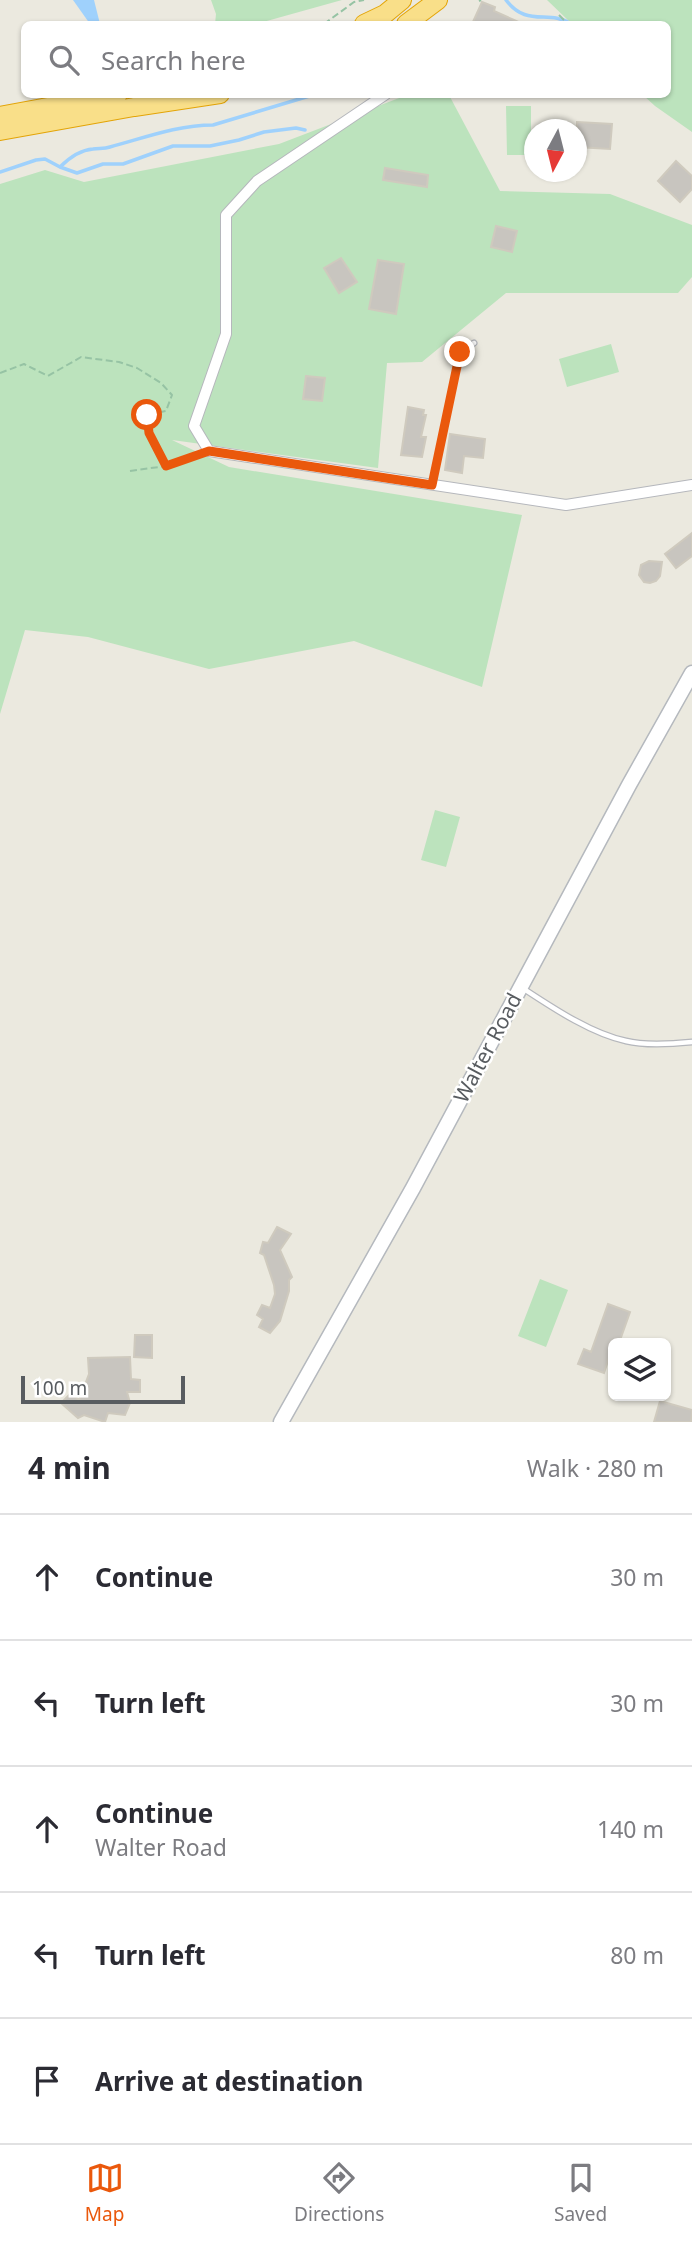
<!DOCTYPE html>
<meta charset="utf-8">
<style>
body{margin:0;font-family:"Noto Sans",sans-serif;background:#f7f7f7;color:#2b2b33}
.controls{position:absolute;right:21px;bottom:21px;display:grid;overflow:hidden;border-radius:10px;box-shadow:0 2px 5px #0004}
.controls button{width:63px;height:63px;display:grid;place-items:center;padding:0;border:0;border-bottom:2px solid #e1e1e2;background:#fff;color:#2b2b33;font:35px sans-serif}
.compass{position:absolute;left:524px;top:119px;width:63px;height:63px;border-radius:50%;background:#fff;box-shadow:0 2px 5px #0004;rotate:187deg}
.scale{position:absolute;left:21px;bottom:18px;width:164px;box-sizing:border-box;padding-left:7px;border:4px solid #585c60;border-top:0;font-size:19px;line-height:24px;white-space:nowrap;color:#585c60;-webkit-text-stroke:5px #fff;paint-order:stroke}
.stop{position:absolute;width:21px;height:21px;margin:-16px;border:5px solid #ea580c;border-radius:50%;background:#fff}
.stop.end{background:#ea580c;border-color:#fff;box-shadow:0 2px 7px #0008}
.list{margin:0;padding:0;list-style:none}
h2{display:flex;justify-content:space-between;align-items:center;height:91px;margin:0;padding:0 28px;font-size:30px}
h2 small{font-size:23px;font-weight:400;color:#7c7c81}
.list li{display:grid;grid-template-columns:46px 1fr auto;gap:21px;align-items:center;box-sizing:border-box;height:126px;padding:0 28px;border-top:2px solid #e1e1e2}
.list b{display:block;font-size:26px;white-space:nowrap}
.list p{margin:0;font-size:23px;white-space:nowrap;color:#7c7c81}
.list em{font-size:23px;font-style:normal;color:#7c7c81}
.icon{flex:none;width:38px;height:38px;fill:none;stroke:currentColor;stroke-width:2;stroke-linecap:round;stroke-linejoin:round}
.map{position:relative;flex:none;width:692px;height:1422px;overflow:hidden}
.search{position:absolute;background:#fff;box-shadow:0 2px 5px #0004;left:21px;right:21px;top:21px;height:77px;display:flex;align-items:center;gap:18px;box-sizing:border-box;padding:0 24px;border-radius:10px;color:#7c7c81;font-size:26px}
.sheet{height:721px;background:#fff}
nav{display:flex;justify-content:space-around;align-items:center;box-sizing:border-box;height:98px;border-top:2px solid #e1e1e2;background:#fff;font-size:19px;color:#7c7c81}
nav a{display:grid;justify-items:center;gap:4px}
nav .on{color:#ea580c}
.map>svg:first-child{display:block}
.green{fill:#bce3bd}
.water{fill:#9fd1fc}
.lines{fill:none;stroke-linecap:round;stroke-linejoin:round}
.stream{stroke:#9fd1fc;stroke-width:3.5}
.building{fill:#c8c5bf;stroke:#cfcabe;stroke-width:2}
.lane-casing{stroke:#b5b7bc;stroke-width:7}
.street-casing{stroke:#b5b7bc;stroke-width:12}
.secondary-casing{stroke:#b5b9be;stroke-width:17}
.highway-casing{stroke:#e3a407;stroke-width:20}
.path{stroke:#96c3a4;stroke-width:2;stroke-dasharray:7 3.5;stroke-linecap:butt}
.lane{stroke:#fff;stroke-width:4.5}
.street{stroke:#fff;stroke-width:10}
.secondary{stroke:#fff;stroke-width:14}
.highway{stroke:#f9df89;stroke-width:18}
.route{stroke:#ea580c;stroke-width:9}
.labels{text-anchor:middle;stroke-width:5;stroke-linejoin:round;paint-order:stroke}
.street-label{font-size:21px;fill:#585c60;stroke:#fff}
</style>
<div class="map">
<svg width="692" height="1422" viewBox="0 0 692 1422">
<rect width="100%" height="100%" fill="#ebe9df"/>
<path class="green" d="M 211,0 L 342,0 L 256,24 L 215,24 L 216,14 Z
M 547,0 L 692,0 L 692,132 L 655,106 L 643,95 L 668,94 L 668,24 L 572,24 Z
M 407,95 L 449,95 L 500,191 L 610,194 L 692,225 L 692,277 L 678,293 L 506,293 L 422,362 L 387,363 L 378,468 L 172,440 L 229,467 L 522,515 L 482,687 L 354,641 L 209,669 L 88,637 L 25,630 L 0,714 L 0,184 L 45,170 L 84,182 L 279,144 Z
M 506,106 L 531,106 L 531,155 L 507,155 Z
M 611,344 L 619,372 L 567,387 L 559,359 Z
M 435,810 L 460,817 L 446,867 L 421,860 Z
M 540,1279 L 568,1290 L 546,1347 L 518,1336 Z"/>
<path class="water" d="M 73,0 L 94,0 L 100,24 L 90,24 Z"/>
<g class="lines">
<path class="stream" d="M 506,0 C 527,28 549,9 571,24
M 60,167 L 77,173 L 103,164 L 123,164 L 173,146 L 210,146 L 239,140 L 264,132 L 296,128 L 305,130
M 0,172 L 36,160 L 45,159 L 60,167 C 69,158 80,150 93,149 C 99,148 104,149 110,147 C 144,138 177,125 213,125 L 316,94"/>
</g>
<path class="building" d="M 482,2 L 495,7 L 494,11 L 523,24 L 472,24 Z
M 577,122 L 612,124 L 610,149 L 577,147 Z
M 676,161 L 692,176 L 692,189 L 680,202 L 658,181 Z
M 385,168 L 428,175 L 427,187 L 383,180 Z
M 496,226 L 517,231 L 512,252 L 491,247 Z
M 341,258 L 357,282 L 339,293 L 324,268 Z
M 378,260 L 404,264 L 396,314 L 369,309 Z
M 306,376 L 325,378 L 322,401 L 303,399 Z
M 408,407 L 424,410 L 423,415 L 426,415 L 421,437 L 426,437 L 422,457 L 401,455 Z
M 450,434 L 485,439 L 483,458 L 464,456 L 462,473 L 445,470 Z
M 692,533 L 692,556 L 676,568 L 665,554 Z
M 649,561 L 662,562 L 660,576 L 656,581 L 650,583 L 644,582 L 639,575 L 641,565 Z
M 277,1227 L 291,1234 L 280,1250 L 292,1277 L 289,1280 L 289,1291 L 280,1321 L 270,1333 L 259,1327 L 263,1319 L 257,1315 L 262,1305 L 270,1308 L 275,1294 L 274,1285 L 264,1255 L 260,1253 L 263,1242 L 268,1243 Z
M 608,1304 L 630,1312 L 619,1343 L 613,1343 L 613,1360 L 609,1358 L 604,1373 L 578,1364 L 584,1349 L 591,1352 Z
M 135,1335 L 152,1335 L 152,1358 L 134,1357 Z
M 130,1357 L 131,1379 L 140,1380 L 140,1392 L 127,1392 L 130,1403 L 125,1415 L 108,1413 L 105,1422 L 84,1415 L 78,1418 L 61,1403 L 71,1393 L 79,1400 L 89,1374 L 88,1358 Z
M 660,1401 L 692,1410 L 691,1422 L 654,1422 Z"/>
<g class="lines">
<g class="lane-casing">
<path id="lane" d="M 432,484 L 460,352 L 474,343
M 524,989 C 553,1008 592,1034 626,1041 C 646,1046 672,1044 692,1042"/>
</g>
<g class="street-casing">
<path id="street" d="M 386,94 L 257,181 L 226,215 L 226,334 L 194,426 L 209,451 L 566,505 L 692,485"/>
</g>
<g class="secondary-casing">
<path id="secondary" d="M 281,1422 L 413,1188 L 629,785 L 692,673"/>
</g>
<g class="highway-casing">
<path id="highway" d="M 364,24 L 385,14 L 402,0
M 406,24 L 438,0
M 0,116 L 118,94
M 0,131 L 134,107 L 220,94"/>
</g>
<path class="path" d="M 479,1 L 481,0
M 559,15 L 567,23
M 324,24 L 354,2 L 364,0
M 0,373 L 24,364 L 48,376 L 81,357 L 119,362 L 137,368 L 161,383 L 172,395 L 166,411 L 147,415 L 149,433 L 166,466
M 130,471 L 166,466 L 198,455"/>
<use href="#lane" class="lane"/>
<use href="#street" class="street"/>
<use href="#secondary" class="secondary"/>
<use href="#highway" class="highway"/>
</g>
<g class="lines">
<path class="route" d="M 147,415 L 149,433 L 166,466 L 209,451 L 432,485 L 460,352"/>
</g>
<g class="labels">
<g class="street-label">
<text transform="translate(488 1048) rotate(-62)" y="7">Walter Road</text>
</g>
</g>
</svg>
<div class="controls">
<button><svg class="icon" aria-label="layers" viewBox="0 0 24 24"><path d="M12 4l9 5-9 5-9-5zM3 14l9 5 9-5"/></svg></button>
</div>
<svg class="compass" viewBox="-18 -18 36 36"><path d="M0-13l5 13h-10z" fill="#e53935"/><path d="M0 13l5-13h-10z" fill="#7c7c81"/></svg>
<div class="scale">100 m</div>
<div class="stop" style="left:147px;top:415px"></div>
<div class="stop end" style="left:460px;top:352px"></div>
<div class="search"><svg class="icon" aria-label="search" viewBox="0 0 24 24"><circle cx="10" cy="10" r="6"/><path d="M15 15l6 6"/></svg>Search here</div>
</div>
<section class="sheet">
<h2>4 min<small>Walk · 280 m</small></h2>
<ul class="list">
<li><svg class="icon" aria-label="ahead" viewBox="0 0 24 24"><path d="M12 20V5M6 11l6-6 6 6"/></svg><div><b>Continue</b></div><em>30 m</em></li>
<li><svg class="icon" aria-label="left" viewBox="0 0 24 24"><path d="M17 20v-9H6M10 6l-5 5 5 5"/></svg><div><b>Turn left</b></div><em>30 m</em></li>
<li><svg class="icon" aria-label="ahead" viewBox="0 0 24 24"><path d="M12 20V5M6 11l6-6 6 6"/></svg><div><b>Continue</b><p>Walter Road</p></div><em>140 m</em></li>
<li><svg class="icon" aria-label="left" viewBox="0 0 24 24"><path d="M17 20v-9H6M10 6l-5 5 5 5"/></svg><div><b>Turn left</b></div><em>80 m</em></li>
<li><svg class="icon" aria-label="arrive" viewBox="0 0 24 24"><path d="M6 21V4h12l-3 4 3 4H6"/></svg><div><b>Arrive at destination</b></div></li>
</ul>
</section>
<nav>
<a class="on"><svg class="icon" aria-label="map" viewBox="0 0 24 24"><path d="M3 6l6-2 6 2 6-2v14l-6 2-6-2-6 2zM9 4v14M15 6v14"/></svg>Map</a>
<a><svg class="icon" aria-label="directions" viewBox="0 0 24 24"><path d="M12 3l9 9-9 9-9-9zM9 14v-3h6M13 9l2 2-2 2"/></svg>Directions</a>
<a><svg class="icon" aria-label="saved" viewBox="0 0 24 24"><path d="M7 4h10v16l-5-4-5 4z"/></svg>Saved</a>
</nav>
